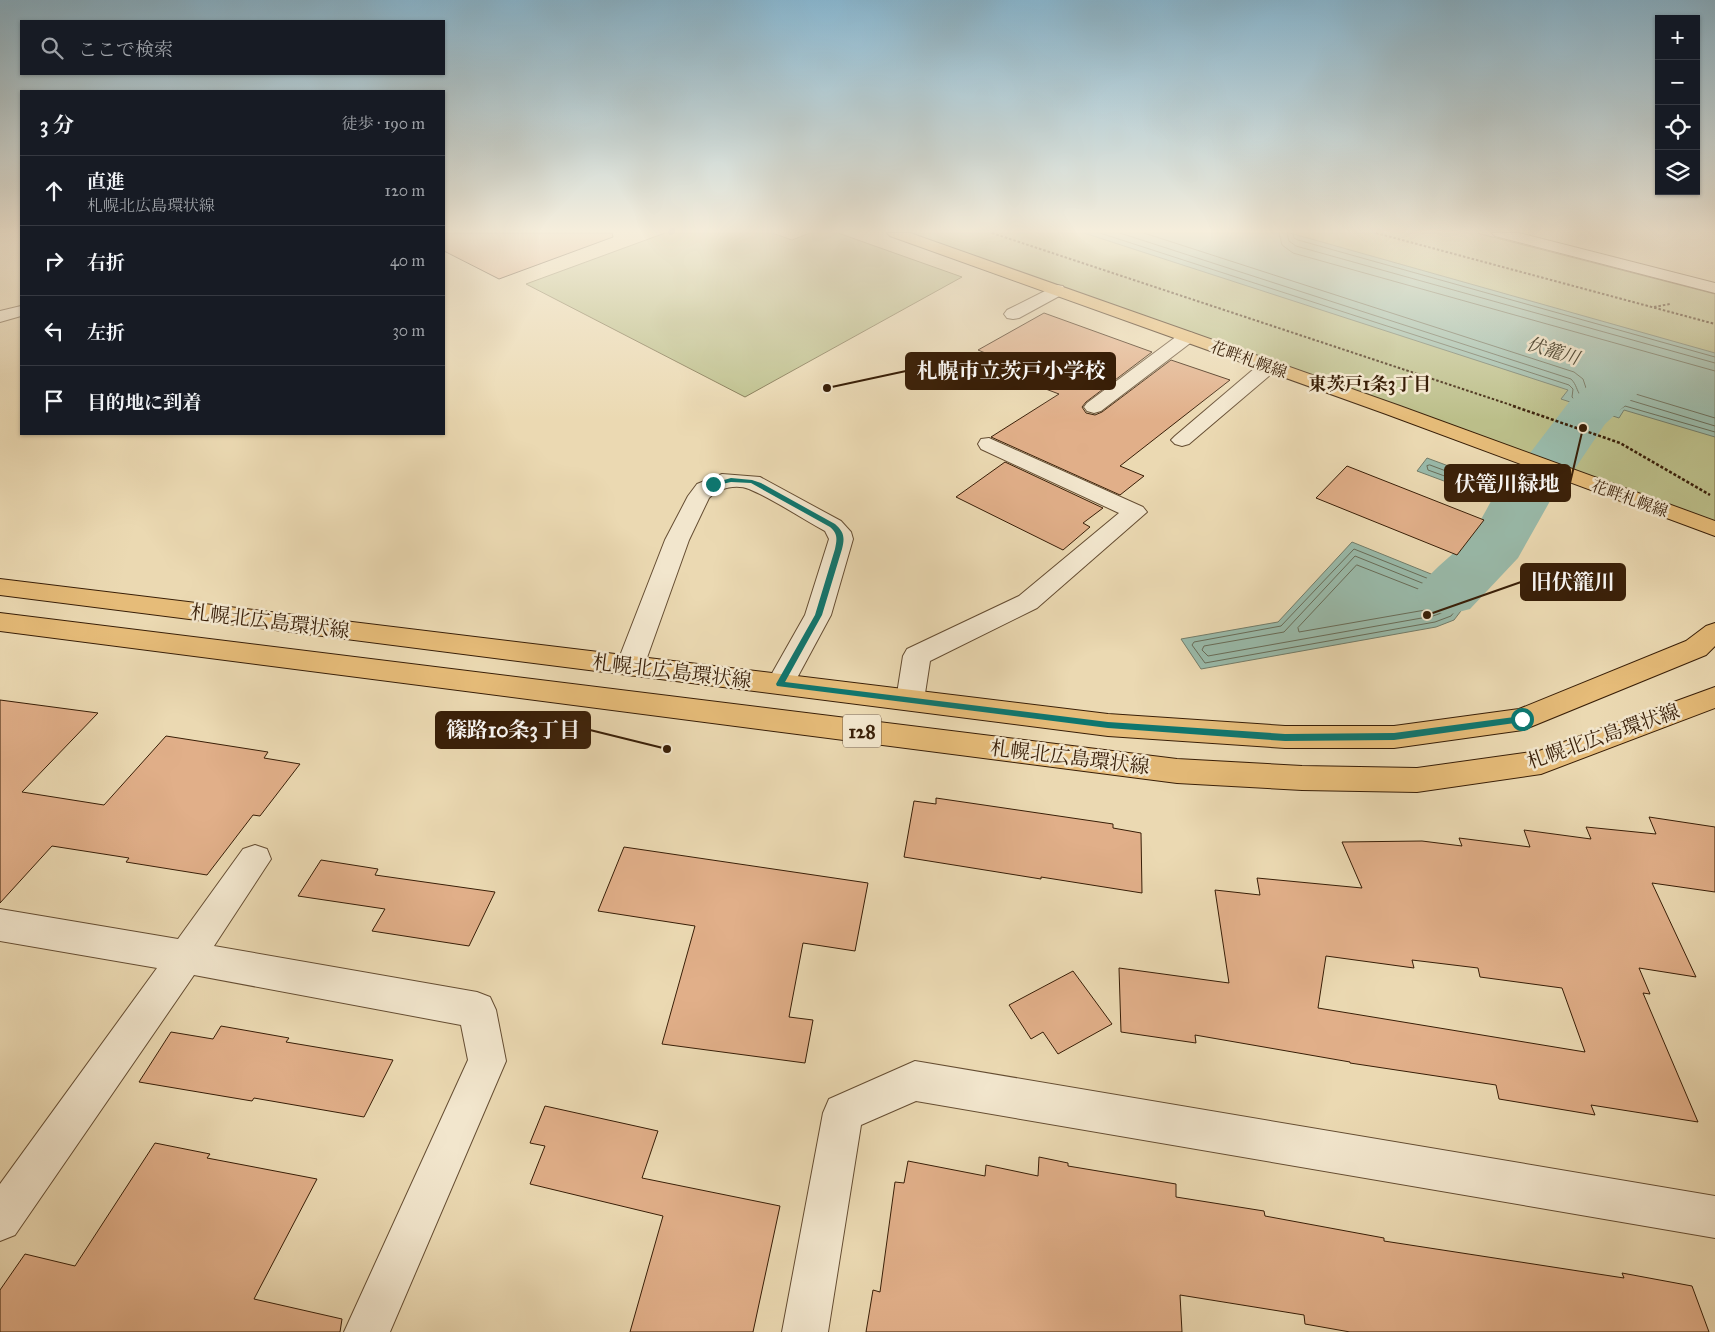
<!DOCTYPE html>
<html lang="ja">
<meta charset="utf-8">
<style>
body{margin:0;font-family:"IM FELL Great Primer","Noto Serif JP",serif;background:#242831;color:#f1f3f6}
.controls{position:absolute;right:15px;top:15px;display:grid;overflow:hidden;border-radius:0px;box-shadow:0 1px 4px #0004}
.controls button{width:45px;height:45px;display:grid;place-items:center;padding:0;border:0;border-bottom:1px solid #363941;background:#171b24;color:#f1f3f6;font:25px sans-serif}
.stop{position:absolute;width:15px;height:15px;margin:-11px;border:4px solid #0f766e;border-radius:50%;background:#fff}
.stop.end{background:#0f766e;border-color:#fff;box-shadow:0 1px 5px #0008}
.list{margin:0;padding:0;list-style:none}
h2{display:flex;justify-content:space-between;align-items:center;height:65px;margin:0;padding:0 20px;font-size:21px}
h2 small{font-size:16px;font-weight:400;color:#9ea1a6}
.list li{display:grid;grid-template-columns:32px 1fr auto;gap:15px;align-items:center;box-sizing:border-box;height:70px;padding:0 20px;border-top:1px solid #363941}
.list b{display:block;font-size:19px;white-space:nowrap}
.list p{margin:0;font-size:16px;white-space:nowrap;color:#9ea1a6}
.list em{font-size:16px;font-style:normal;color:#9ea1a6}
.icon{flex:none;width:28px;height:28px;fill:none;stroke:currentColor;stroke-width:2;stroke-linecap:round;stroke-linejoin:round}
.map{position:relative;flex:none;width:1715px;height:1332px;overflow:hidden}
.search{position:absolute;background:#171b24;box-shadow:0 1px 4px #0004;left:20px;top:20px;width:425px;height:55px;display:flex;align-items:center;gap:12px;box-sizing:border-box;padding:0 18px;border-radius:0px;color:#9ea1a6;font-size:19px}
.panel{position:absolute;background:#171b24;box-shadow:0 1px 4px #0004;left:20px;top:90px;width:425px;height:345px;border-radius:0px}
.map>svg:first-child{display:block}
.green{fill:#bbbe89;stroke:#7a6e48}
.water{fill:#99baaa;stroke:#727c69}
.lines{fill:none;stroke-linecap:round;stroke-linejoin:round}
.shore{stroke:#686c58;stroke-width:1}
.river{fill:#99baaa;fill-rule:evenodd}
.building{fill:#e1af89;stroke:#381e07;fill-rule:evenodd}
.minor-casing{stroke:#654d32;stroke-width:2}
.major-casing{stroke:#381e07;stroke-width:2}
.path-far1{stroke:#381e07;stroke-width:2;stroke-dasharray:2.5 2;stroke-linecap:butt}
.path{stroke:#381e07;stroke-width:2.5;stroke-dasharray:3 2;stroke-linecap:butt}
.minor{fill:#f2e6cd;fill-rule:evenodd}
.major{fill:#e6bc79;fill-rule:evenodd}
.route{fill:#0f766e}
.labels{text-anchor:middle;stroke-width:5;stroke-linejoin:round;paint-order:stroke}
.far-street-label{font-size:16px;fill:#381e07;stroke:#f2e6cd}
.far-water-label{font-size:18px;font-style:italic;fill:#554d38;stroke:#f2e6cd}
.far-neighbourhood-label{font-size:18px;font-weight:bold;fill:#381e07;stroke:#f2e6cd}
.shield{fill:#f2e6cd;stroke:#705a42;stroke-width:1}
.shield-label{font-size:19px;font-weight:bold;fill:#381e07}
.street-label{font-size:20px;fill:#381e07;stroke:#f2e6cd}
.leader{fill:none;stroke:#381e07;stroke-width:2}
.callout-dot{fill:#381e07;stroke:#f2e6cd;stroke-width:2}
.callout{fill:#381e07;stroke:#381e07;stroke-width:2}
.callout-label{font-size:21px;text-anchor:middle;font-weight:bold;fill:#fff}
</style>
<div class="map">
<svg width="1715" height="1332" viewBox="0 0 1715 1332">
<rect width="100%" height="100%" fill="#ebd9b2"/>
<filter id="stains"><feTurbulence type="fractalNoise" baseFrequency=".004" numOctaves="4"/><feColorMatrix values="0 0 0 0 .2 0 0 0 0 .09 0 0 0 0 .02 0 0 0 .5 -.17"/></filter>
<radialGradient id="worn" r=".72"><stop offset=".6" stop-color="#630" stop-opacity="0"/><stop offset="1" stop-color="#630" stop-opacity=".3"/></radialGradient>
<path class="green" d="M 665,233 L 772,233 L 792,240 L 810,233 L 838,233 L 962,277 L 745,397 L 526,284 Z
M 908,233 L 1477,233 L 1715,294 L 1715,524 Z"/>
<path class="water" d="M 1084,233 L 1290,233 L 1715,353 L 1715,437 L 1624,410 L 1619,418 L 1607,414 L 1603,419 L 1570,408 L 1573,403 L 1561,399 L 1568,390 Z
M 1554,430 L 1586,441 L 1566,465 L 1533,454 Z
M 1427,458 L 1508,488 L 1514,479 L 1547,491 L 1535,511 L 1479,494 L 1417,471 Z
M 1490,513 L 1526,526 L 1454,620 L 1436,627 L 1201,669 L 1181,639 L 1278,622 L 1352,542 L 1436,576 Z"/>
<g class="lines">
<path class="shore" d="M 1100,233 L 1569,385 L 1573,389 L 1572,397 C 1578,404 1590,412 1600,412 C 1606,412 1610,411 1616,412 L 1625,406 L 1715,432
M 1120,233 L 1571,379 C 1577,385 1576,390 1581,396 C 1586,404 1607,406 1615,403 C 1619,402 1621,400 1626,399 L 1715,426
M 1144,233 L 1574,372 L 1583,379 L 1588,394 L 1599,397 L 1629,392 L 1715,418
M 1279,233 L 1282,245 L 1293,253 L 1715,371
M 1287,233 L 1289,241 L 1296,246 L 1715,363
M 1293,233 L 1294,238 L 1298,240 L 1715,357
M 1556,436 L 1576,443 L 1565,459 L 1544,451 Z
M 1430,465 L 1486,486 L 1488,489 L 1486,491 L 1428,470 L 1427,466 Z
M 1517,486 L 1538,494 L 1534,504 L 1508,497 L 1508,494 Z
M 1491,520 L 1515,527 L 1516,531 L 1451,616 L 1435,622 L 1205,663 L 1192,645 L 1194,642 L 1281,626 L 1354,549 L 1434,581 L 1439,581 Z
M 1493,527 L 1505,530 L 1506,534 L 1447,611 L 1433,616 L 1208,656 L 1202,650 L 1204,646 L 1284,632 L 1355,556 L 1432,587 L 1441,586 Z
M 1357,565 L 1431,594 L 1441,594 L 1450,590 L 1452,593 L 1443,604 L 1431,609 L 1299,632 L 1298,628 Z"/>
<path class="river" d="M 1631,359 L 1648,364 L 1656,374 L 1648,384 L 1605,424 L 1572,473 L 1563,475 L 1565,479 L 1554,494 L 1518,558 L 1470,609 L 1447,615 L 1424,609 L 1415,594 C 1430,569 1456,555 1473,532 C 1488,512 1501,471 1527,465 L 1524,461 L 1569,402 L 1614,364 Z"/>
</g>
<path class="building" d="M 444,233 L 612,233 L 613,237 L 499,279 L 444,251 Z
M 1044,313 L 1152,352 L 1086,402 L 1082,407 L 1086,413 L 1095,415 L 1102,412 L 1171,360 L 1230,380 L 1120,466 L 1144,476 L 1120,495 L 991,437 L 1059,394 L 1043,388 L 1054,381 L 978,350 Z
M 1005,462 L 1103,508 L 1083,523 L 1090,527 L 1063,550 L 956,497 Z
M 1347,466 L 1484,520 L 1457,555 L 1316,498 Z
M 0,700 L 98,713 L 22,792 L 104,805 L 166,736 L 268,752 L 264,758 L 300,764 L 260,816 L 253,815 L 207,875 L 126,862 L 129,858 L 52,846 L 0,903 Z
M 936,798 L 1113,824 L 1113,828 L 1141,833 L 1142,893 L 1041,877 L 1041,879 L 904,857 L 914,801 L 936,804 Z
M 1649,817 L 1715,827 L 1715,892 L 1652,883 L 1696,977 L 1639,968 L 1650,994 L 1643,993 L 1698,1122 L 1591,1105 L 1595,1115 L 1499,1099 L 1496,1085 L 1350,1063 L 1350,1062 L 1195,1035 L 1196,1043 L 1121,1032 L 1119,968 L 1229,983 L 1215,890 L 1260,895 L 1257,878 L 1362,888 L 1342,842 L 1422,841 L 1462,846 L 1459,838 L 1530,847 L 1524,830 L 1591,839 L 1586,827 L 1656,834 ZM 1326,956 L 1414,968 L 1412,960 L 1478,968 L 1480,977 L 1562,988 L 1585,1052 L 1318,1008 Z
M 624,847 L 868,883 L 855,951 L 803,943 L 789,1017 L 813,1020 L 805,1063 L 662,1044 L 695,926 L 598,911 Z
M 321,860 L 378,869 L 375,875 L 495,892 L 469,946 L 372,931 L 385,909 L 298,896 Z
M 1073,971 L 1112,1024 L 1058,1054 L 1043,1032 L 1031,1039 L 1009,1005 Z
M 221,1026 L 289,1038 L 286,1042 L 393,1060 L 364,1117 L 254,1098 L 252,1101 L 139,1082 L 171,1032 L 213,1039 Z
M 545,1106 L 658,1131 L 642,1178 L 780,1206 L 753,1332 L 630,1332 L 663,1216 L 530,1184 L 545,1146 L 530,1143 Z
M 155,1143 L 210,1154 L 207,1158 L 317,1179 L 254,1299 L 342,1319 L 340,1332 L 0,1332 L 0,1290 L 25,1254 L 75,1266 Z
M 1039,1157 L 1068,1163 L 1068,1166 L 1176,1184 L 1176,1197 L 1264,1211 L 1265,1216 L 1384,1238 L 1384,1241 L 1624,1278 L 1622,1273 L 1692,1286 L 1709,1332 L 1350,1332 L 1305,1324 L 1304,1315 L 1180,1295 L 1182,1332 L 866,1332 L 873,1290 L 880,1292 L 895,1182 L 904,1183 L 908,1161 L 985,1176 L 986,1165 L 1038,1176 Z"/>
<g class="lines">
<g class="minor-casing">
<path id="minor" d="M 1492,233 L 1519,233 L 1715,283 L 1715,293 L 1495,236 Z
M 1057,285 L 1063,286 L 1065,290 L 1063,294 L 1019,318 L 1013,319 L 1007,318 L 1004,314 L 1007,310 Z
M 21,306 L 21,316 L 0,322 L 0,311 Z
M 1187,332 L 1193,333 L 1196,337 L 1193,341 L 1101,411 L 1094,413 L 1087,411 L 1084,407 L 1087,403 L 1181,333 Z
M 1269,360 L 1276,362 L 1279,366 L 1276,370 L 1189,444 L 1182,446 L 1175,444 L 1171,440 L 1175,436 L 1262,362 Z
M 989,438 L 1143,507 L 1147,512 L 1037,608 L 930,661 L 924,700 L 920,707 L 910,710 L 900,707 L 896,700 L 903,656 L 907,649 L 1019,596 L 1119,513 L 981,449 L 978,444 L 981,439 Z
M 722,474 L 760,477 L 841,521 L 851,532 L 853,539 L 831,615 L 790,691 L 780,694 L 770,691 L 766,684 L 805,615 L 829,539 L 825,531 C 801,518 773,499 749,489 C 736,484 718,488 709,498 L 689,540 L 644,666 L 640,673 L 630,676 L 620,673 L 616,666 L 665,540 L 688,496 L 697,484 Z
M 255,845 L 267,849 L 271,859 L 214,946 L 477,992 L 490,997 L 496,1010 L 506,1061 L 390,1332 L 344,1332 L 468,1060 L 461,1025 L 194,975 L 15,1235 L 0,1241 L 0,1184 L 157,968 L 0,941 L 0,909 L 178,939 L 243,849 Z
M 915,1061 L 1715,1196 L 1715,1238 L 916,1101 L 861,1125 L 828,1332 L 782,1332 L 823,1113 L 829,1099 Z"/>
</g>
<g class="major-casing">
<path id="major" d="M 887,233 L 910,233 L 1400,406 L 1715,521 L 1715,536 L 1386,414 L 890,236 Z
M 0,579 L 1108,714 L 1285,726 L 1394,726 L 1519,709 L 1686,641 L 1706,626 L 1715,623 L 1715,646 L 1706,655 L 1523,730 L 1394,748 L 1285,748 L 1108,736 L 0,595 Z
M 0,613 L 1177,759 L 1302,766 L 1417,768 L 1539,751 L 1715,687 L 1715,708 L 1541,774 L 1417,792 L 1302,790 L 1177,783 L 0,631 Z"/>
</g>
<path class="path-far1" d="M 992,233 L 1517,407
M 1376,233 L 1715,324
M 1654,307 L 1670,304"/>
<path class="path" d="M 1513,406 L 1620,443 L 1710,495"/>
<use href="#minor" class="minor"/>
<use href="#major" class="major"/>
</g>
<linearGradient id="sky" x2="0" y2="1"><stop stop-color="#88b6cf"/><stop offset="0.55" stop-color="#f6eedc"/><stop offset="1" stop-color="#f6eedc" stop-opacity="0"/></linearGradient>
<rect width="1715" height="420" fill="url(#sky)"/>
<path class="route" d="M 731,478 L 752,480 L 761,483 L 835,524 C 844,532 845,537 842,549 L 822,615 L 785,682 L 1108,722 L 1285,734 L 1394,733 L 1522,716 L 1527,719 L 1522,722 L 1394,740 L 1285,741 L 1108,728 L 777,686 L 776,684 L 815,615 L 835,549 C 837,539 838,534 830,527 L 751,483 L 731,482 L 713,486 L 710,484 Z"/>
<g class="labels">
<g class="far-street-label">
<text transform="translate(1249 359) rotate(20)" y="6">花畔札幌線</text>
<text transform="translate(1630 498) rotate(20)" y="6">花畔札幌線</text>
</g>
<g class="far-water-label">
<text transform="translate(1553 351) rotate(17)" y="6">伏籠川</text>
</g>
<g class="far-neighbourhood-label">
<text x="1370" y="390">東茨戸1条3丁目</text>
</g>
<rect class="shield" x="843" y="714.5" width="38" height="33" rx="4"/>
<g class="shield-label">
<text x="862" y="738">128</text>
</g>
<g class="street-label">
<text transform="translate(270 621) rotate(7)" y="7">札幌北広島環状線</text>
<text transform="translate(672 671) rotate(7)" y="7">札幌北広島環状線</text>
<text transform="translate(1603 736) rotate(-19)" y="7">札幌北広島環状線</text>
<text transform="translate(1070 757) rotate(7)" y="7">札幌北広島環状線</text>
</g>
</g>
<path class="leader" d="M827 388L906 371M1583 428L1570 483M1427 615L1521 582M667 749L590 730"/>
<g class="callout-dot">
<circle cx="827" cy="388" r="5"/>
<circle cx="1583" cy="428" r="5"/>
<circle cx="1427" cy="615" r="5"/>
<circle cx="667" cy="749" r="5"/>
</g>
<g class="callout">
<rect x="906" y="353" width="209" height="36" rx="5"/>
<rect x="1445" y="465" width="125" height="36" rx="5"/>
<rect x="1521" y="564" width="104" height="36" rx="5"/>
<rect x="436" y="712" width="154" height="36" rx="5"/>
</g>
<g class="callout-label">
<text x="1011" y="378">札幌市立茨戸小学校</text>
<text x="1507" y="491">伏篭川緑地</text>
<text x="1573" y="589">旧伏籠川</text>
<text x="513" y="737">篠路10条3丁目</text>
</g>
<rect width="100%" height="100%" filter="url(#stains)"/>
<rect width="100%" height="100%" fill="url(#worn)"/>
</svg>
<div class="controls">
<button>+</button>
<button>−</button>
<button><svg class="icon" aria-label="locate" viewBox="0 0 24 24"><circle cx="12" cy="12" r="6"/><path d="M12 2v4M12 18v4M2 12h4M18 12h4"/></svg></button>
<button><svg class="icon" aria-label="layers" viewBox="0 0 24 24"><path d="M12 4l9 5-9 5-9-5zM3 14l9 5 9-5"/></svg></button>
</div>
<div class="stop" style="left:1522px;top:719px"></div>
<div class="stop end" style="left:713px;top:484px"></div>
<div class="search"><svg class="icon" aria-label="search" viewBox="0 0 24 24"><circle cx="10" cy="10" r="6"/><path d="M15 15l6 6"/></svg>ここで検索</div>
<section class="panel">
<h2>3 分<small>徒歩 · 190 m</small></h2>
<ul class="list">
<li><svg class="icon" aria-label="ahead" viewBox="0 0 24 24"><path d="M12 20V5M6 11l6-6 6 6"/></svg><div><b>直進</b><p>札幌北広島環状線</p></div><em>120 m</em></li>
<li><svg class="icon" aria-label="right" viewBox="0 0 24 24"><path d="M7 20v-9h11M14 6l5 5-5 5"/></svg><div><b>右折</b></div><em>40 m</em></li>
<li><svg class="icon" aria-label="left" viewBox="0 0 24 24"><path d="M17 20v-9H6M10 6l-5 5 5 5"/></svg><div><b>左折</b></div><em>30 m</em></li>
<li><svg class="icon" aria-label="arrive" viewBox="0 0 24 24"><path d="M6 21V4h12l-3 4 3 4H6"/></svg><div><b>目的地に到着</b></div></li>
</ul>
</section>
</div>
